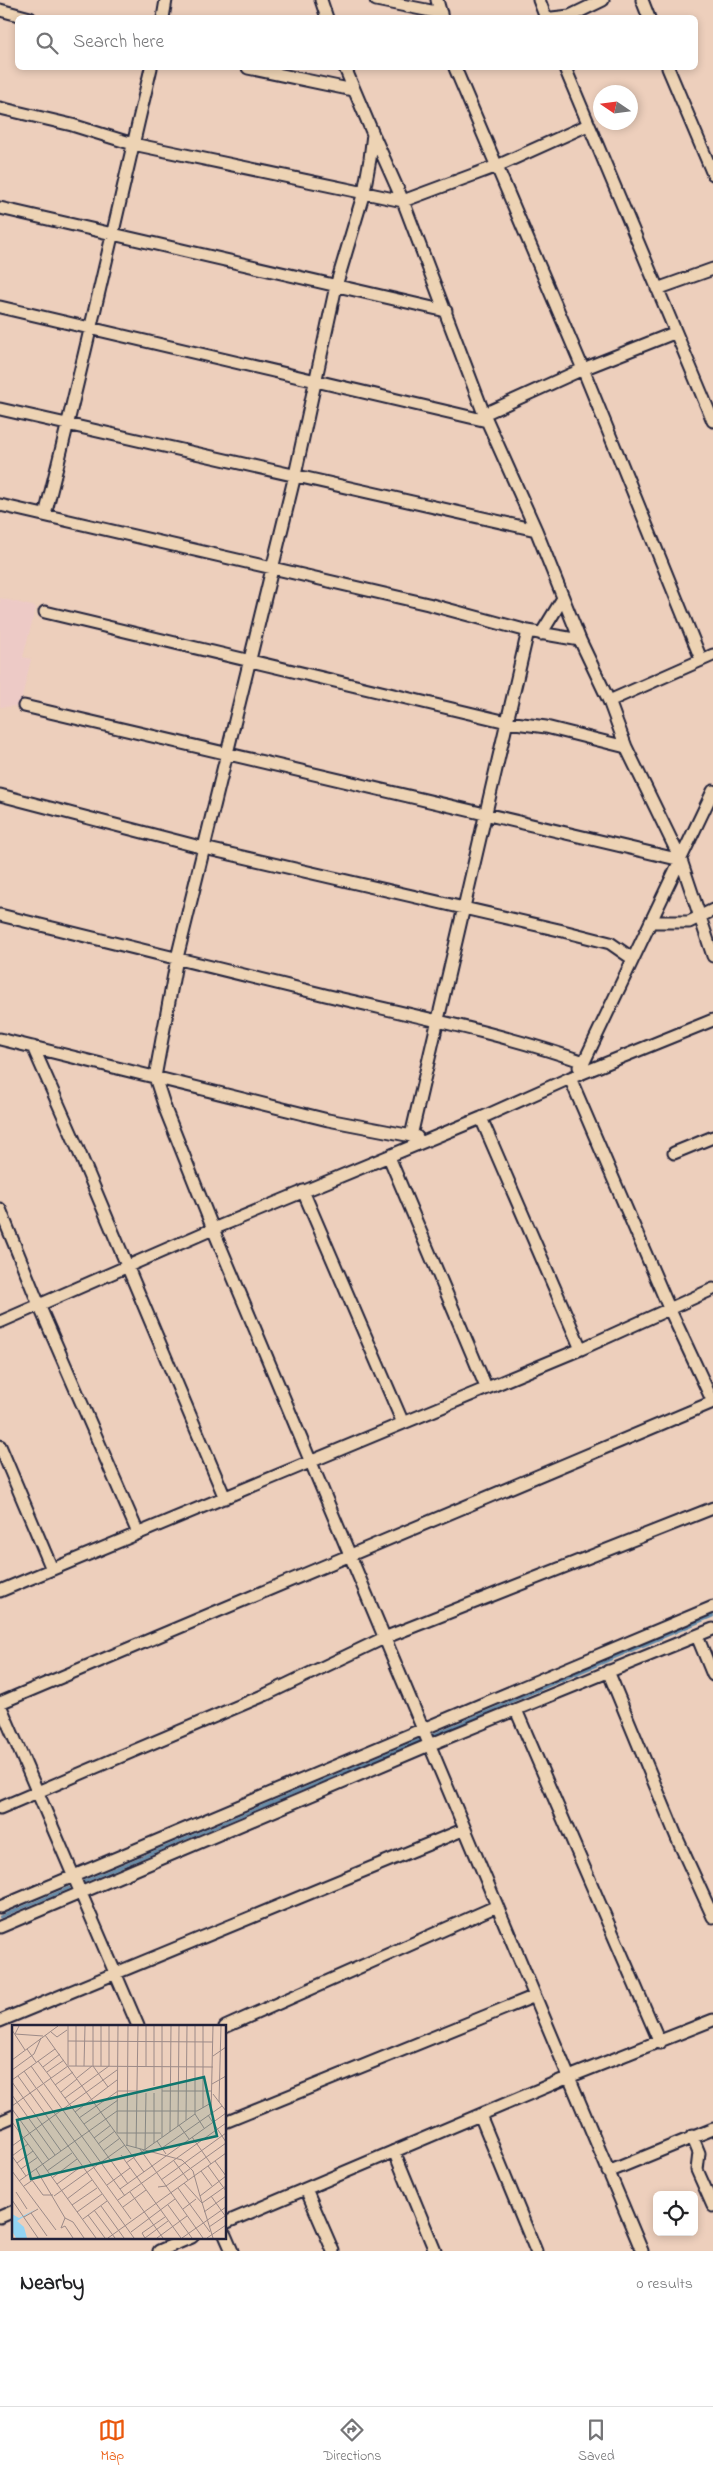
<!DOCTYPE html>
<style>
body{margin:0;font-family:"Indie Flower",sans-serif;background:#f2f2f2;color:#202124}
.controls{position:absolute;right:15px;bottom:15px;display:grid;overflow:hidden;border-radius:8px;box-shadow:0 2px 8px #0003}
.controls button{width:45px;height:45px;display:grid;place-items:center;padding:0;border:0;border-bottom:1px solid #e0e0e0;background:#fff;color:#202124;font:25px sans-serif}
.compass{position:absolute;left:593px;top:85px;width:45px;height:45px;border-radius:50%;background:#fff;box-shadow:0 2px 8px #0003;rotate:283deg}
.list{margin:0;padding:0;list-style:none}
h2{display:flex;justify-content:space-between;align-items:center;height:65px;margin:0;padding:0 20px;font-size:21px}
h2 small{font-size:16px;font-weight:400;color:#757577}
.icon{flex:none;width:28px;height:28px;fill:none;stroke:currentColor;stroke-width:2;stroke-linecap:round;stroke-linejoin:round}
.map{position:relative;flex:none;width:713px;height:2251px;overflow:hidden}
.search{position:absolute;background:#fff;box-shadow:0 2px 8px #0003;left:15px;right:15px;top:15px;height:55px;display:flex;align-items:center;gap:12px;box-sizing:border-box;padding:0 18px;border-radius:8px;color:#757577;font-size:19px}
.sheet{height:155px;background:#fff}
nav{display:flex;justify-content:space-around;align-items:center;box-sizing:border-box;height:70px;border-top:1px solid #e0e0e0;background:#fff;font-size:14px;color:#757577}
nav a{display:grid;justify-items:center;gap:2px}
nav .on{color:#ea580c}
.map>svg:first-child{display:block}
.built{fill:#edcac6}
.lines{fill:none;stroke-linecap:round;stroke-linejoin:round}
.stream{stroke:#668daa;stroke-width:2.5}
.minor-casing{stroke:#22223b;stroke-width:15}
.minor{stroke:#edd3b4;stroke-width:11}
.inset-road{fill:none;stroke:#9c8a88;stroke-width:1}
.view{fill:#0f766e;fill-opacity:0.15;stroke:#0f766e;stroke-width:2.5}
.inset-edge{fill:none;stroke:#22223b;stroke-width:2.5}
</style>
<div class="map">
<svg width="713" height="2251" viewBox="0 0 713 2251">
<rect width="100%" height="100%" fill="#edcfbc"/>
<filter id="ink" filterUnits="userSpaceOnUse"><feTurbulence type="fractalNoise" baseFrequency=".02" numOctaves="2"/><feDisplacementMap in="SourceGraphic" scale="10" xChannelSelector="R" yChannelSelector="G"/><feConvolveMatrix kernelMatrix="1 2 1 2 8 2 1 2 1" color-interpolation-filters="sRGB"/></filter>
<g filter="url(#ink)">
<path class="built" d="M 0,598 L 36,607 L 23,657 L 31,659 L 20,706 L 0,707 Z"/>
<g class="lines">
<path class="stream" d="M 430,1736 L 713,1616
M 83,1882 L 422,1739
M 0,1917 L 69,1888"/>
<g class="minor-casing">
<path id="minor" d="M 321,0 L 327,18
M 376,0 L 441,13
M 437,0 L 442,18
M 539,0 L 546,18
M 642,0 L 649,18
M 0,10 L 30,18
M 163,18 L 166,0
M 552,18 L 570,16 L 603,0
M 248,68 L 353,90
M 345,68 L 373,134 L 370,159 L 364,192 L 336,286 L 295,475 L 177,958 L 155,1077 L 166,1111 L 213,1229 L 642,2251
M 455,68 L 583,369 L 701,659
M 565,68 L 713,421
M 668,68 L 713,174
M 0,108 L 72,125 L 133,144 L 403,201 L 497,166 L 588,125
M 374,136 L 403,201 L 484,414 L 536,530 L 580,640 L 609,701 L 626,747 L 681,860 L 713,956
M 0,208 L 446,311
M 657,289 L 713,269
M 0,307 L 487,421
M 0,409 L 536,530
M 484,414 L 583,369 L 674,333
M 0,505 L 428,604 L 528,631 L 580,640
M 45,515 C 83,366 116,217 151,68
M 45,612 L 507,722 L 546,727 L 626,747
M 541,634 L 563,598
M 609,701 L 713,655
M 24,706 L 681,860
M 0,795 L 204,848 L 559,930 L 610,943 L 633,959
M 0,915 C 104,940 208,967 313,992 C 404,1014 495,1031 584,1062
M 651,922 L 689,922 L 713,910
M 0,1039 L 328,1120 L 417,1137
M 33,1047 L 72,1135 L 225,1498
M 579,1067 L 584,1062 L 713,791
M 570,1078 L 669,1308 L 713,1402
M 481,1118 L 581,1349
M 411,1136 L 528,631
M 674,1153 L 713,1137
M 389,1157 L 486,1387
M 303,1191 L 403,1423
M 0,1209 L 39,1305 L 138,1533
M 0,1322 L 213,1229 L 481,1118 L 570,1078 L 713,1020
M 0,1446 L 52,1569
M 0,1591 L 581,1349 L 713,1289
M 697,1636 L 713,1675
M 608,1671 L 677,1838 L 713,1917
M 0,1703 L 713,1402
M 0,1705 L 138,2026
M 516,1710 L 660,2043
M 0,1808 L 267,1694 L 384,1638 L 713,1508
M 0,1907 L 713,1607
M 0,1927 L 429,1745 L 713,1629
M 0,2021 L 465,1829
M 225,2027 L 497,1906
M 480,2115 L 536,2251
M 0,2122 L 14,2116
M 225,2122 L 535,1996
M 692,2136 L 699,2153 L 697,2170 L 713,2206
M 394,2151 L 435,2251
M 608,2172 L 713,2129
M 306,2189 L 333,2251
M 0,2217 L 14,2211
M 225,2223 L 569,2077 L 713,2020
M 225,2235 L 232,2251
M 159,2251 L 192,2237"/>
</g>
<use href="#minor" class="minor"/>
</g>
</g>
<g transform="translate(12 2025)">
<rect width="214" height="214" fill="#edcfbc"/>
<path d="M 24,184 L 5,196 L 12,202 L 15,213 L 4,213 L 0,206 L 0,189 L 7,193 Z" fill="#93d4f4"/>
<path class="inset-road" d="M 7,1 L 3,9 L 31,11M 56,1 L 56,40M 81,1 L 81,41 L 96,62M 183,1 L 183,89 L 192,103M 0,5 L 13,25M 39,7 L 45,12 L 55,5M 33,10 L 132,147M 56,16 L 201,17M 15,24 L 24,37M 201,31 L 214,22M 0,35 L 46,1M 26,36 L 39,53M 19,41 L 31,58M 56,41 L 201,42M 64,41 L 64,1M 72,41 L 73,1M 89,41 L 89,1M 134,41 L 134,1M 31,42 L 48,29M 0,45 L 22,29 L 29,13M 12,46 L 24,63M 35,47 L 52,35M 6,51 L 122,213M 65,53 L 80,41M 39,54 L 116,159M 0,55 L 43,24M 0,57 L 49,126M 32,59 L 108,164M 200,59 L 214,51M 43,60 L 61,47M 142,61 L 142,1M 25,64 L 119,194M 150,66 L 200,66M 49,67 L 65,54M 201,69 L 214,86M 0,70 L 43,130M 53,73 L 97,41 L 97,1M 207,77 L 209,1M 0,81 L 56,41M 191,83 L 191,1M 0,84 L 37,135M 63,87 L 105,55M 199,89 L 201,1M 196,90 L 214,117M 67,93 L 106,66 L 132,66M 174,95 L 175,1M 0,97 L 84,213M 72,99 L 106,75M 167,100 L 177,114M 166,101 L 167,1M 158,107 L 159,1M 105,108 L 106,1M 105,108 L 149,108M 150,112 L 150,1M 180,112 L 199,139M 82,113 L 99,100M 145,116 L 154,129M 142,118 L 142,68M 86,119 L 103,106M 114,120 L 170,135 L 181,146 L 188,171M 0,121 L 105,45M 115,121 L 116,1M 124,123 L 126,1M 150,123 L 210,81M 128,124 L 191,213M 133,125 L 134,68M 91,126 L 108,113M 109,130 L 169,213M 162,136 L 176,155M 203,136 L 214,151M 5,138 L 21,126M 114,138 L 183,89M 196,141 L 214,166M 9,144 L 26,132M 24,144 L 53,193 L 49,203M 0,146 L 44,205M 35,146 L 60,128M 189,146 L 200,161M 14,151 L 0,131 L 16,119M 40,153 L 65,134M 20,155 L 31,170 L 41,170M 149,155 L 214,108M 7,156 L 105,86 L 185,86 L 199,78M 172,158 L 190,178 L 214,161M 45,159 L 70,141M 95,160 L 118,143M 12,161 L 28,150M 146,162 L 154,161 L 214,118M 166,163 L 198,207M 4,167 L 15,184M 118,167 L 151,213M 42,171 L 113,120M 113,171 L 108,164 L 214,88M 199,171 L 214,192M 55,174 L 80,155M 0,175 L 26,213M 106,175 L 214,98M 60,180 L 85,163M 156,180 L 180,213M 89,181 L 112,213M 111,182 L 134,165M 171,184 L 184,174M 82,185 L 103,213M 65,187 L 90,169M 192,187 L 214,171M 19,188 L 35,211M 76,190 L 93,213M 12,192 L 26,184M 53,193 L 61,197 L 72,213M 71,194 L 95,176M 197,202 L 213,191M 49,203 L 53,201 L 61,213M 119,207 L 163,174M 96,213 L 214,128M 133,213 L 130,208 L 153,192M 133,213 L 156,196M 145,213 L 175,191M 170,213 L 214,182M 195,213 L 214,200M 201,213 L 188,171 L 214,151"/>
<path class="view" d="M 192,52 L 205,111 L 19,154 L 5,95 Z"/>
<rect width="214" height="214" class="inset-edge"/>
</g>
</svg>
<div class="controls">
<button><svg class="icon" aria-label="locate" viewBox="0 0 24 24"><circle cx="12" cy="12" r="6"/><path d="M12 2v4M12 18v4M2 12h4M18 12h4"/></svg></button>
</div>
<svg class="compass" viewBox="-18 -18 36 36"><path d="M0-13l5 13h-10z" fill="#e53935"/><path d="M0 13l5-13h-10z" fill="#757577"/></svg>
<div class="search"><svg class="icon" aria-label="search" viewBox="0 0 24 24"><circle cx="10" cy="10" r="6"/><path d="M15 15l6 6"/></svg>Search here</div>
</div>
<section class="sheet">
<h2>Nearby<small>0 results</small></h2>
<ul class="list">
</ul>
</section>
<nav>
<a class="on"><svg class="icon" aria-label="map" viewBox="0 0 24 24"><path d="M3 6l6-2 6 2 6-2v14l-6 2-6-2-6 2zM9 4v14M15 6v14"/></svg>Map</a>
<a><svg class="icon" aria-label="directions" viewBox="0 0 24 24"><path d="M12 3l9 9-9 9-9-9zM9 14v-3h6M13 9l2 2-2 2"/></svg>Directions</a>
<a><svg class="icon" aria-label="saved" viewBox="0 0 24 24"><path d="M7 4h10v16l-5-4-5 4z"/></svg>Saved</a>
</nav>
